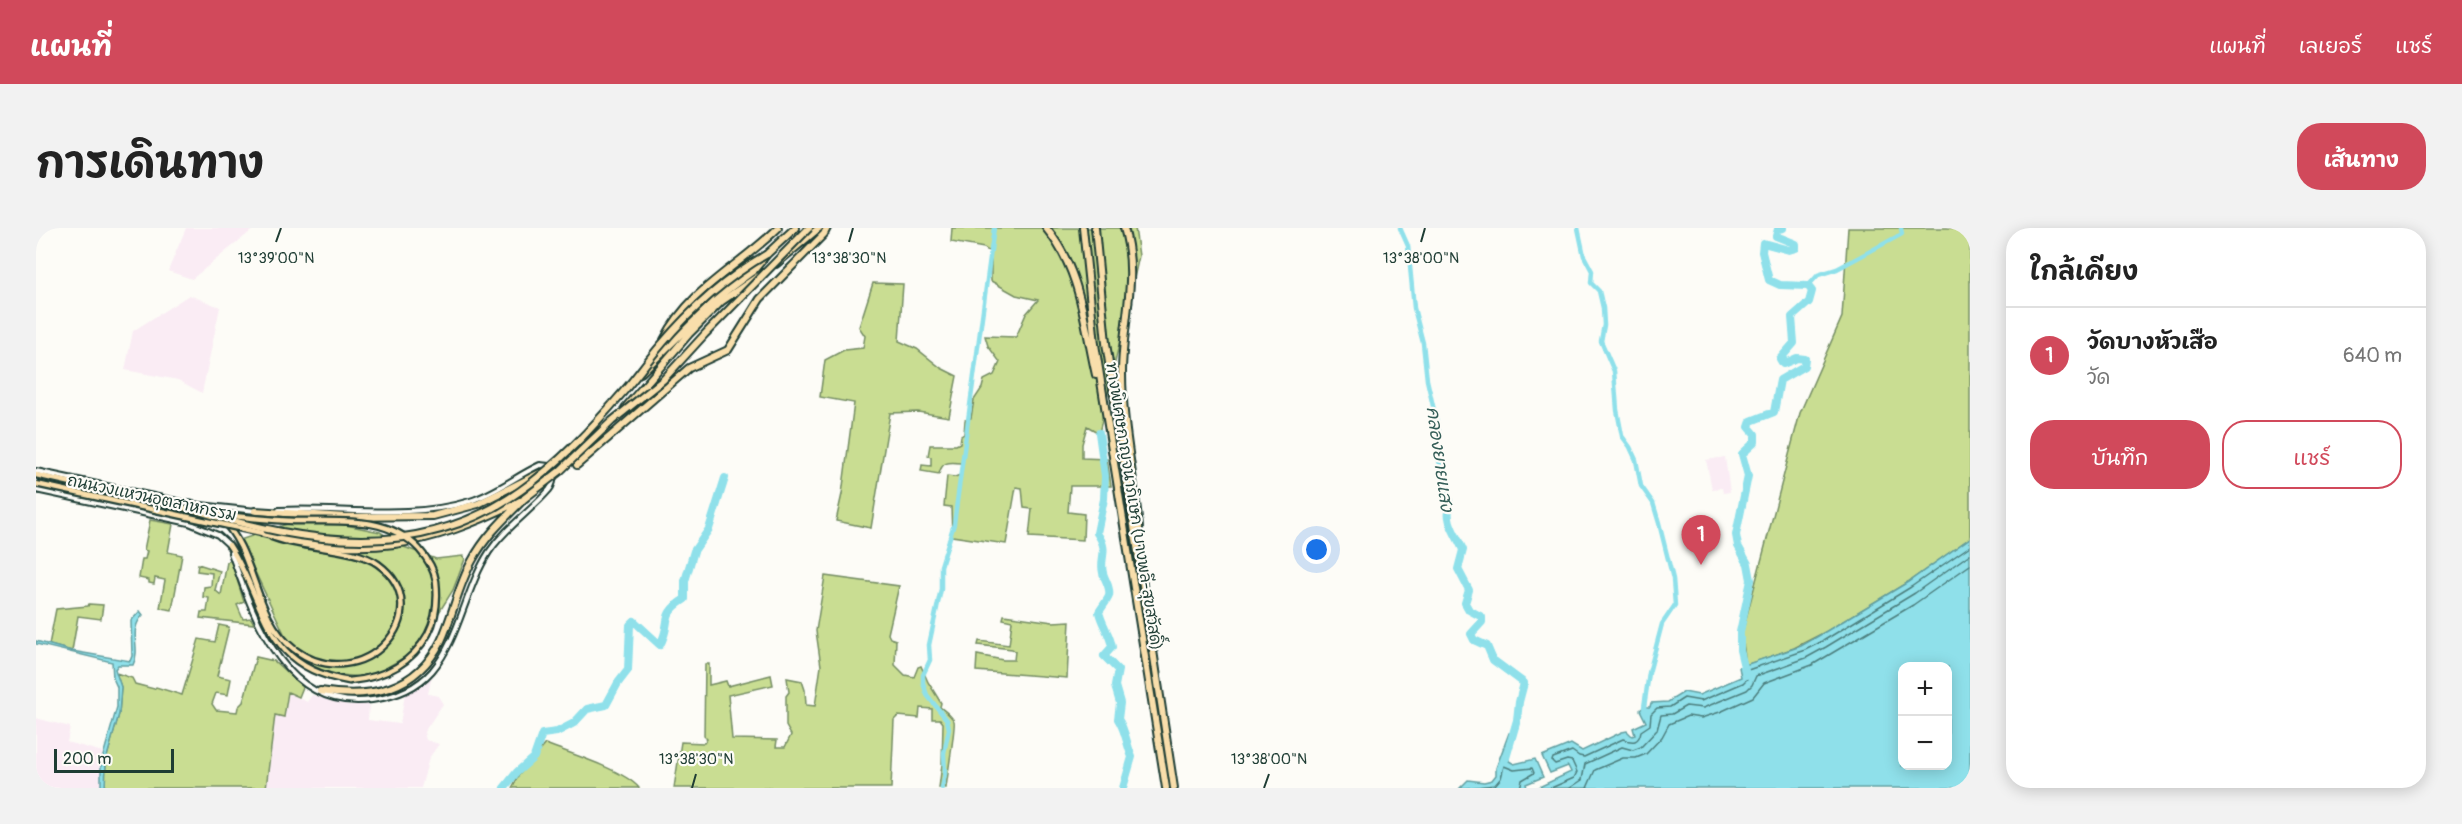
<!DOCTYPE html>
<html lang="th">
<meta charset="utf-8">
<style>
body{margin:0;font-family:Pangolin,"Playpen Sans Thai",sans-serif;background:#f2f2f2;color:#222}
.controls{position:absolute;right:18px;bottom:18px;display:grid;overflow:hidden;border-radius:12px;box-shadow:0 3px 15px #0003}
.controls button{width:54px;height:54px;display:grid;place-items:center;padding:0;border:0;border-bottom:2px solid #e0e0e0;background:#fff;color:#222;font:30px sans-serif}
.scale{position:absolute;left:18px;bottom:15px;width:120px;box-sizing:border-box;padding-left:6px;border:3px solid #1f3d34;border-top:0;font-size:16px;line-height:21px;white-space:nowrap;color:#1f3d34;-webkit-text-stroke:4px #fdfcf7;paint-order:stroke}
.you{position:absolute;left:1281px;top:322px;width:21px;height:21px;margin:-15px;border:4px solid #fff;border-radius:50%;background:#1a73e8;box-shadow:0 0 0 9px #1a73e833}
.badge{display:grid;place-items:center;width:39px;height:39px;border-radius:50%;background:#d1495b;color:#fff;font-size:20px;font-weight:700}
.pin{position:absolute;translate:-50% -50px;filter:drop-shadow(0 2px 3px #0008)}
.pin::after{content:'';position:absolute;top:32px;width:21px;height:18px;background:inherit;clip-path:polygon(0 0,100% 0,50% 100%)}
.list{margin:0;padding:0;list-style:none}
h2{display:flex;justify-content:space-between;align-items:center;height:78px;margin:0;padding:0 24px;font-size:26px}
h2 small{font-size:20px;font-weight:400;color:#767676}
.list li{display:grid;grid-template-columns:39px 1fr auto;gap:18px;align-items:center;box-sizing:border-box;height:96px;padding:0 24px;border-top:2px solid #e0e0e0}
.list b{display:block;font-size:22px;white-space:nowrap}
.list p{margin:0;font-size:20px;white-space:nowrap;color:#767676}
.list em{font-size:20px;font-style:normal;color:#767676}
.actions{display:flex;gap:12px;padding:18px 24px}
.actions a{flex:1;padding:14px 0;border:2px solid #d1495b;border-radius:24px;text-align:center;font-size:21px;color:#d1495b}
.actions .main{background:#d1495b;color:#fff}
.map{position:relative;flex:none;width:1934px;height:560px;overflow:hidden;border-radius:24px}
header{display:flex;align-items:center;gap:36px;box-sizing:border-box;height:84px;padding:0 30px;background:#d1495b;color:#fff}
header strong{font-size:28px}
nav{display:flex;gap:33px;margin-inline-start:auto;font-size:21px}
.intro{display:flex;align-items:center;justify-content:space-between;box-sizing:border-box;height:144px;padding:0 36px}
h1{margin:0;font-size:42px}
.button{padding:15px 27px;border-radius:24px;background:#d1495b;color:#fff;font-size:21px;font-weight:700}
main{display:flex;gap:36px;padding:0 36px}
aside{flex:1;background:#fff;border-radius:24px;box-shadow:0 3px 15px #0003}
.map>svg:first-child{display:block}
.built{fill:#faecf4}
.green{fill:#c9dd92;stroke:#748d63;stroke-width:1.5}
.water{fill:#8fe0ea;stroke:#629fa1;stroke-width:1.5;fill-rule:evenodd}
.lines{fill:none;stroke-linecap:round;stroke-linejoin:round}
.shore{stroke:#4c7e7d;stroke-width:1.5}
.canal{stroke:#8fe0ea;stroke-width:4.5}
.river{stroke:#8fe0ea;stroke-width:8}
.tertiary-casing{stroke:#1f3d34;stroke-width:8}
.secondary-casing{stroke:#1f3d34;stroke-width:9}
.primary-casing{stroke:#1f3d34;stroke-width:9}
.motorway-casing{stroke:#1f3d34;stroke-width:10}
.tertiary{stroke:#fdfcf7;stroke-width:4}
.secondary{stroke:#fdfcf7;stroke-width:4.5}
.primary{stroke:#f9deab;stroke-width:4.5}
.motorway{stroke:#f9deab;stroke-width:6}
.primary-bridge-casing{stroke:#1f3d34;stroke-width:9;stroke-linecap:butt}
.motorway-bridge-casing{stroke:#1f3d34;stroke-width:10;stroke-linecap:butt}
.primary-bridge{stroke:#f9deab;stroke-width:4.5}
.motorway-bridge{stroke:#f9deab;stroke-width:6}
.ticks{fill:none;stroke:#1f3d34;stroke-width:2}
.labels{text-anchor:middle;stroke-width:4.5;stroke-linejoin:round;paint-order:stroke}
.street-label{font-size:16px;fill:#1f3d34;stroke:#fdfcf7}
.water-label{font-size:18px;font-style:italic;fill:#355e58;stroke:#fdfcf7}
.ticks-label{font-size:15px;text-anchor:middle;fill:#1f3d34;stroke:#fdfcf7;stroke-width:4.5;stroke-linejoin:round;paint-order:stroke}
</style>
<header>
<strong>แผนที่</strong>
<nav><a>แผนที่</a><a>เลเยอร์</a><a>แชร์</a></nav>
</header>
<div class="intro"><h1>การเดินทาง</h1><a class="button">เส้นทาง</a></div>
<main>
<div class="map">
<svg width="1934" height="560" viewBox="0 0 1934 560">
<rect width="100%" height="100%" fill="#fdfcf7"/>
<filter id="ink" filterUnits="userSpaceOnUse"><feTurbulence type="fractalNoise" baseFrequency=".0167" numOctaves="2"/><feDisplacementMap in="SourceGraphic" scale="12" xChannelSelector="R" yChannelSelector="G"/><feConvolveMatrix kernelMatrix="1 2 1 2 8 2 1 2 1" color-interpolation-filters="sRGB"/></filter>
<g filter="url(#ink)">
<path class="built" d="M 150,0 L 219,0 L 156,51 L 132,43 Z
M 153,67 L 184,79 L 166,165 L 142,152 L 89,142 L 97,103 Z
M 1689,229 L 1694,264 L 1687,265 L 1686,260 L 1676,261 L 1670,232 Z
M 396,448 L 392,466 L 402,468 L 407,476 L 388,504 L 390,512 L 403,516 L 393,530 L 385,560 L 230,560 L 239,487 L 252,464 L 271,474 L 276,467 L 312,477 L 333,476 L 332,492 L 364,496 L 369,466 Z
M 0,490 L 34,499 L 31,514 L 67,524 L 65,535 L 65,560 L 0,560 Z"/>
<path class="green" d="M 916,0 L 1099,0 L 1103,28 L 1063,205 L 1051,198 L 1046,216 L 1046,230 L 1071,231 L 1075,258 L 1034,258 L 1032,284 L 1048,286 L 1047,312 L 993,309 L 996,281 L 988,280 L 986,260 L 980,259 L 970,316 L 916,308 L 915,279 L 908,278 L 911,248 L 919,249 L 924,247 L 925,235 C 913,234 906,233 903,246 L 885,243 L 886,237 L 895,238 L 895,229 L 892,228 L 894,217 L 920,217 L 924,215 L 925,208 L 928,206 L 929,192 L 935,190 L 938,172 L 946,160 L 948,152 L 958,147 L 964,134 L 952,118 L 949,108 L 980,109 L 990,86 L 1002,72 L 980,67 L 955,53 L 955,25 L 948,20 L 915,14 Z
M 1812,0 L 1934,0 L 1934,310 L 1872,354 L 1791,403 L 1758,420 L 1710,437 L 1706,406 L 1764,185 L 1806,89 Z
M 837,55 L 867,56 L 863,113 L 881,121 L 905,140 L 921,148 L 913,189 L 882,184 L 854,185 L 835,300 L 800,293 L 806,266 L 818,175 L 784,169 L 789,132 L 808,122 L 827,120 L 829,108 L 823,99 Z
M 114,292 L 137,296 L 132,324 L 146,327 L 136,382 L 124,380 L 129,352 L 119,350 L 118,356 L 113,355 L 113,352 L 103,350 L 106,331 L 109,331 L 111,323 L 108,322 Z
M 260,293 L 305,296 L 344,304 L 368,319 L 400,331 L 427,328 L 429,331 L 417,362 L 379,423 L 333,450 L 278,444 L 254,418 L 204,312 Z
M 195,332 L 208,374 L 201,377 L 207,391 L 215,390 L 218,396 L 164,390 L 165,384 L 171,384 L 173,370 L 167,369 L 168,359 L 175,358 L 176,345 L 161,343 L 162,336 L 184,343 L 179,362 L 185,367 L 191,334 Z
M 789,348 L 863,358 L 852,406 L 854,410 L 860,412 L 859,437 L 869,447 L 878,449 L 882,439 L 885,438 L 892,454 L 905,475 L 904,479 C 909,483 915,487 918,493 C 920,497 911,550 910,560 L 903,560 L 906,536 L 907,495 L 904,491 L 896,491 L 896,481 L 884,480 L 883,490 L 862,488 L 858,492 L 855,560 L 638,560 L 645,514 L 668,515 L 671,511 L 668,508 L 669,436 L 673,436 L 673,457 L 690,453 L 692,458 L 735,447 L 737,457 L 692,467 L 696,511 L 741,512 L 740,519 L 749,519 L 755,507 L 750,498 L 750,468 L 753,464 L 751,450 L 766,453 L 769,462 L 770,477 L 779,478 L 785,438 L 780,403 Z
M 53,376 L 67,377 L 65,391 L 42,388 L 36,423 L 13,417 L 20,381 L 52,378 Z
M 968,387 L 1017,394 L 1034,393 L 1031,450 L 940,443 L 941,427 L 967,432 L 978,432 L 979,423 L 976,421 L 942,417 L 943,413 L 973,417 L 976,393 L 967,391 Z
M 183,397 L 193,399 L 181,448 L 195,451 L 192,467 L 180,465 L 176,476 L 180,482 L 201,484 L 202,479 L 207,474 L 220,429 L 238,433 L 267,459 L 263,469 L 252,464 L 248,489 L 239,487 L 230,560 L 69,560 L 70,532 L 83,486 L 85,459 L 80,445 L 96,450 L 99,456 L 118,461 L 120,459 L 146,467 L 163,411 L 179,414 Z
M 509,516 C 531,524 590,543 603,560 L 476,560 L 483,547 Z"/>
<path class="water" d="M 1934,310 L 1934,560 L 1501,560 L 1535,544 L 1532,538 L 1514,545 L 1506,528 L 1535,516 L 1546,523 L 1586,504 L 1591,503 L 1596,508 L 1599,507 L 1597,500 L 1610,494 L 1604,482 L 1608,479 L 1614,479 L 1615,475 L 1632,474 L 1648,464 L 1663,467 L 1705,449 L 1703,439 L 1765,418 L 1784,407 L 1872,354 ZM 1866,439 L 1912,439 L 1912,538 L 1866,538 Z
M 104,383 L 107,387 C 91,404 106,418 97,437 L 82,437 L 79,441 L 85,459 L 83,486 L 70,532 L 69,560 L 65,560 L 65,535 L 81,479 L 81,459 L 77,450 L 76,434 L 0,416 L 0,413 L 36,423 L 94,433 L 96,428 L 95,393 Z
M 1473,505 L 1478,505 L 1472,522 L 1473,533 L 1478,536 L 1499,531 L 1507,549 L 1490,556 L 1491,560 L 1424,560 L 1432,552 L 1448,554 L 1456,552 L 1460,547 L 1460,540 Z"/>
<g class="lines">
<path class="shore" d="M 1432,560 L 1459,557 L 1465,550 L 1468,538 L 1478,542 L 1496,540 L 1498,545 L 1486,552 L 1484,560
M 1515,560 L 1538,550 L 1541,544 L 1536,533 L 1531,532 L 1519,536 L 1516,533 L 1517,530 L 1536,523 L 1543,528 L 1548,529 L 1587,511 C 1597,515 1603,515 1605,503 L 1614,497 L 1615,486 L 1621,480 L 1634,479 L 1648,470 L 1665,473 L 1707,455 L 1711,451 L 1712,442 L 1767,423 L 1787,413 L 1875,359 L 1934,318
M 1534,560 L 1546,552 L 1549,536 L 1586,519 L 1597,522 L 1605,519 L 1621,502 L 1625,487 L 1636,486 L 1650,478 L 1667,480 L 1711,462 L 1716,457 L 1720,448 L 1770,430 L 1790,419 L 1879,365 L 1934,326
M 1551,560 L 1559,542 L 1587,530 L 1600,530 L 1610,526 L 1626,509 L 1633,496 L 1652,488 L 1665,490 L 1684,484 L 1717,469 L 1728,455 L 1776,437 L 1877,377 L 1934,337"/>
<path class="canal" d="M 1364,0 L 1372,18 L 1378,80 L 1387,115 L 1391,152 L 1403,204 L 1402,228 L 1413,273
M 1542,0 L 1548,28 L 1556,43 L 1555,55 L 1563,63 L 1567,80 L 1568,97 L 1565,113 L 1578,143 L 1581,182 L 1586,208 L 1594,219 L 1600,232 L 1605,258 L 1617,275 L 1623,295 L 1637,351 L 1639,377 L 1626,396 L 1613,445 L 1608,479 L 1610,485
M 1772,58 L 1782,47 L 1801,41 L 1866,6 L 1865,0
M 906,560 L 909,546 L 908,525 L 913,501 L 911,492 L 891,467 L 887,455 L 887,447 L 894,432 L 893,417 L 905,361 L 905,338 L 918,296 L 958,0"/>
<path class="river" d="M 1063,205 L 1069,248 L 1068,271 L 1061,305 C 1074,324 1063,328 1067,345 C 1069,353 1075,359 1073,368 C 1071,373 1066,379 1063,384 C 1066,397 1074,406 1076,419 L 1068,428 L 1082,442 L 1079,458 L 1084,475 L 1082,491 C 1090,503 1090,515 1096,529 L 1087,560
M 1413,273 C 1410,296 1418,302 1427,322 L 1422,341 L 1433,362 L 1429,375 L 1433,382 L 1446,389 L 1446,394 L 1435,406 L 1438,412 L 1451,418 L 1457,432 L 1488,455 L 1483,474 L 1481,492 L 1470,530
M 1710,447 L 1704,422 L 1704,404 L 1715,352 L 1712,336 L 1702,318 L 1700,307 L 1712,248 L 1706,226 L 1719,214 L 1719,206 L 1713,199 L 1715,193 L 1738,184 L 1744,152 L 1768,138 L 1769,131 L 1761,130 L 1747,136 L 1744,131 L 1758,115 L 1756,89 L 1773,74 L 1776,63 L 1772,58 L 1744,57 L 1733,52 L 1726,24 L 1727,15 L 1753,22 L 1760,20 L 1760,16 L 1740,8 L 1742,1 L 1747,0
M 468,560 L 481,544 L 498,529 L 506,506 L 521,504 L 538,495 L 551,481 L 570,477 L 582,455 L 592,442 L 594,397 L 598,393 L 624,417 C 637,393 622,388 649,371 L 649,353 L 658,323 L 673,301 L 689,250"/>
<g class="tertiary-casing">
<path id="tertiary" d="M 0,243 L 155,276 L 220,283
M 0,262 L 153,295 L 182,307 L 193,317
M 195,325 C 218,389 248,484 336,472 C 358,469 381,460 396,443 C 424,410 429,361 453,324 C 470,299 494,284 513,262 C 517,257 518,251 518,245 L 513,238 L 504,237 C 480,248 460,265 434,273 C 372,292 306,279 243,282"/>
</g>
<g class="secondary-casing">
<path id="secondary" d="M 0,4 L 4,0"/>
</g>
<g class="primary-casing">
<path id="primary" d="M 0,247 L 162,283
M 155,276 L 177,285
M 184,290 C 221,324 216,389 258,421 C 326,472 406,383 342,336 C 319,319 266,321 236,309
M 193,317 C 233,379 225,438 313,453"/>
</g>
<g class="motorway-casing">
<path id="motorway" d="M 1010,0 C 1045,42 1048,95 1060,147
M 1047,0 L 1059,116 L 1130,560
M 1059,0 L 1070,115 L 1138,560
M 1088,0 C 1103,50 1086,95 1086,145 C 1086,197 1098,248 1103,300
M 740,36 L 783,0
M 628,112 C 654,60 703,39 742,0
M 605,145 L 687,65 L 718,42 L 731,26 L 759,0
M 589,180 L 653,106 L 686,73 L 727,45
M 541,237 L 653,140 L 692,122 L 724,71 L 788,6 L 791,0
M 219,283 L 309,289 L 397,288 L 442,276 L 506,244
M 226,305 C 328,331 391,319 484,273
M 284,463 C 334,471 380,463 405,413 C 417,387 422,358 436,333 C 449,308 470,289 489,270"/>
</g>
<use href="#tertiary" class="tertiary"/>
<use href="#secondary" class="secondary"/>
<use href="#primary" class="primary"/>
<use href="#motorway" class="motorway"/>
<g class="primary-bridge-casing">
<path id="primary-bridge" d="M 0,256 L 226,305
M 179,286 C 205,289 231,292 257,293 C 300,294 351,286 383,321 C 391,330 398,341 400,353 C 402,371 401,389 392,406 C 375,437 347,450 313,453"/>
</g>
<g class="motorway-bridge-casing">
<path id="motorway-bridge" d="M 489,270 L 524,243 L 576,193 L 627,152 L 669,106 L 773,0
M 162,283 C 272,316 383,334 484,263 C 523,236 557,199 588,163 C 601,148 612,132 625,117 C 655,81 690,50 731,26"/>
</g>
<use href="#primary-bridge" class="primary-bridge"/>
<use href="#motorway-bridge" class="motorway-bridge"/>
</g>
</g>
<path class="ticks" d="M 240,14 L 245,0M 813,14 L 817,0M 1385,14 L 1389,0M 656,560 L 660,546M 1228,560 L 1233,546"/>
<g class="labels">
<g class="street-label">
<text transform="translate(116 269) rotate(12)" y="6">ถนนวงแหวนอุตสาหกรรม</text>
<text transform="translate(1099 278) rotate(81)" y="6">ทางพิเศษกาญจนาภิเษก (บางพลี-สุขสวัสดิ์)</text>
</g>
<g class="water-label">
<text transform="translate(1404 231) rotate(82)" y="6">คลองยายแสง</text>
</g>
</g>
<g class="ticks-label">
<text x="240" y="35">13°39'00"N</text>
<text x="813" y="35">13°38'30"N</text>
<text x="1385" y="35">13°38'00"N</text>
<text x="1233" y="536">13°38'00"N</text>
<text x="660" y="536">13°38'30"N</text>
</g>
</svg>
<div class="controls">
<button>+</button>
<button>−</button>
</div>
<div class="scale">200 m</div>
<div class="you"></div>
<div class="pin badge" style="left:1665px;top:337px">1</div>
</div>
<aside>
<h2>ใกล้เคียง<small></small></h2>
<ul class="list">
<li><span class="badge">1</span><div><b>วัดบางหัวเสือ</b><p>วัด</p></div><em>640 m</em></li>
</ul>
<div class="actions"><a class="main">บันทึก</a><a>แชร์</a></div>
</aside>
</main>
